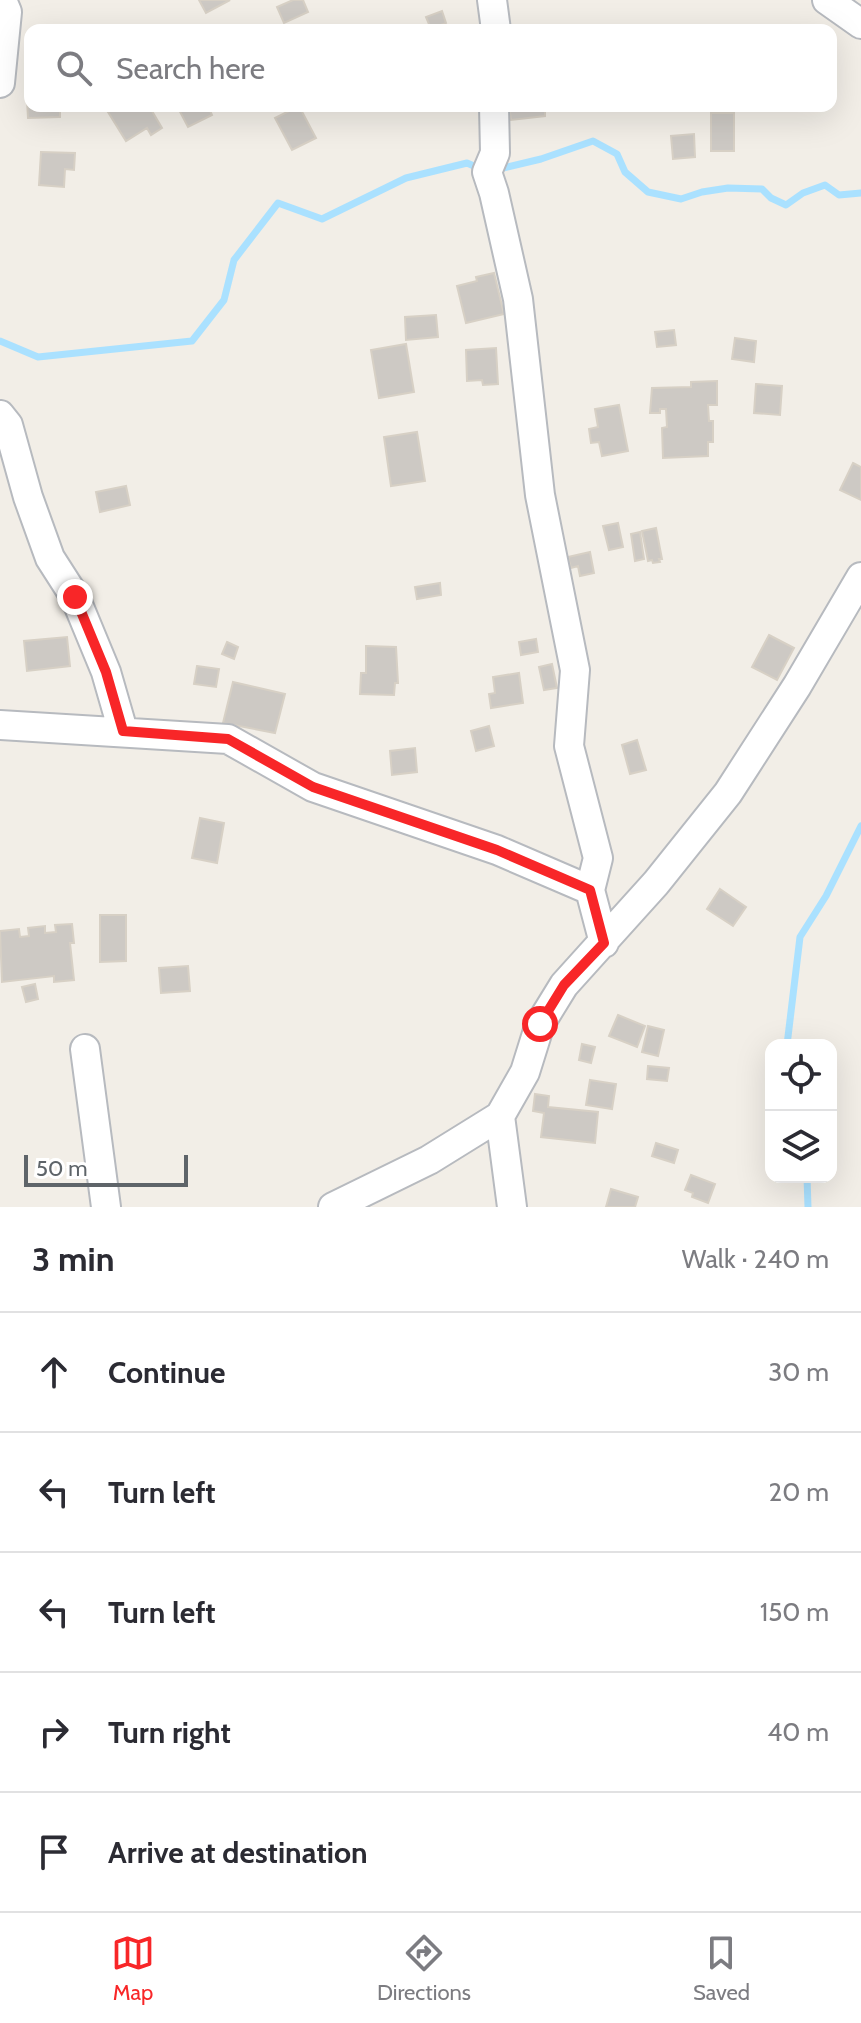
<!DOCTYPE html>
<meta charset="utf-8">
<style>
body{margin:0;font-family:Cabin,sans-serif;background:#f7f7f7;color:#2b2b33}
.controls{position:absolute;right:24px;bottom:24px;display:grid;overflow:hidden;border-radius:16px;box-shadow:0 8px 32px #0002}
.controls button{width:72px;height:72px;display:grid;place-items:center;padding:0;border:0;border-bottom:2px solid #e1e1e2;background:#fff;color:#2b2b33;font:40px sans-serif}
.scale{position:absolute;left:24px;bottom:20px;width:164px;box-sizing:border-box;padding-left:8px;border:4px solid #5e6469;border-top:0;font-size:22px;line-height:28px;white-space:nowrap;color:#5e6469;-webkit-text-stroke:6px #fff;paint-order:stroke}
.stop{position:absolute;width:24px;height:24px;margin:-18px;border:6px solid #f82628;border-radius:50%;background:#fff}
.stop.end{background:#f82628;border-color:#fff;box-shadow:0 2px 8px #0008}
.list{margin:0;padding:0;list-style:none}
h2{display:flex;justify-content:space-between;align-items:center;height:104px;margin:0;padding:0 32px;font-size:34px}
h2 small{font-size:26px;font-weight:400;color:#7c7c81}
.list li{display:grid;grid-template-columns:52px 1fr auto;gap:24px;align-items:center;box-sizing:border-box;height:120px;padding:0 32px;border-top:2px solid #e1e1e2}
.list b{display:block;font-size:30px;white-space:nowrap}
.list em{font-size:26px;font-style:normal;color:#7c7c81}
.icon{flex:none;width:44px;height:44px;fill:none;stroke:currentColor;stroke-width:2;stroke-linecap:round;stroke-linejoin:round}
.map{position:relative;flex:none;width:861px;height:1207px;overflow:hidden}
.search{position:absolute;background:#fff;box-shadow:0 8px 32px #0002;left:24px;right:24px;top:24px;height:88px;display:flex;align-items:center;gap:20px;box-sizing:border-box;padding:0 28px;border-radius:16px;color:#7c7c81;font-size:30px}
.sheet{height:704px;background:#fff}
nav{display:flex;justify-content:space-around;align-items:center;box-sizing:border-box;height:112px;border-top:2px solid #e1e1e2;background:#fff;font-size:22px;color:#7c7c81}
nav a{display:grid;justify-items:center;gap:4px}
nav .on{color:#f82628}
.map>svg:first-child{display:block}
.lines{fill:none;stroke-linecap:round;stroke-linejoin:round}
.stream{stroke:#aae1ff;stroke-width:7}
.building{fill:#cdc9c4;stroke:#d7d0c5;stroke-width:2}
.minor-casing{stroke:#b7babf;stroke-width:32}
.minor{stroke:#fff;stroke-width:28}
.route{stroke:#f82628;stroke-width:10}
</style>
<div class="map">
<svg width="861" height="1207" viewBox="0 0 861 1207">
<rect width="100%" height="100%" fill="#f2eee7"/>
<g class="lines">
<path class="stream" d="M 495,170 L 541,159 L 593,141 L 617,154 L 625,172 L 648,192 L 681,199 L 702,192 L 728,188 L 762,189 L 771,198 L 786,205 L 803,193 L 825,185 L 839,195 L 861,193
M 0,341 L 38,357 L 192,341 L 224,300 L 234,260 L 278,203 L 322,219 L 406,178 L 467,163 L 483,170
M 787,1045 L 800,937 L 826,896 L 861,826
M 807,1177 L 808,1207"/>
</g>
<path class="building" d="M 199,0 L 230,0 L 206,13 Z
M 293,0 L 303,0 L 308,12 L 284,23 L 277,7 Z
M 442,11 L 446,23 L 431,29 L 426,17 Z
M 27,100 L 30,100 L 30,106 L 60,106 L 60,117 L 28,118 Z
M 117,106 L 149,106 L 162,128 L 151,135 L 147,128 L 126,141 L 108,112 Z
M 177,106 L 208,106 L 212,115 L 188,127 Z
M 299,106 L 316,138 L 292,150 L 275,118 Z
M 509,106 L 571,106 L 571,107 L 545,110 L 545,116 L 511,120 Z
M 711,113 L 734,113 L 734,151 L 711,151 Z
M 694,134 L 695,157 L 673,159 L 671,136 Z
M 41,152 L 75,153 L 74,170 L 65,169 L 64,187 L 39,185 Z
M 494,273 L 504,314 L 466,323 L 457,286 L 477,281 L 476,277 Z
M 436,315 L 438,337 L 406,340 L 405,317 Z
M 674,330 L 676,345 L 657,347 L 655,332 Z
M 735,338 L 756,341 L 754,362 L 732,359 Z
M 406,344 L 414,392 L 379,398 L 371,350 Z
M 496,348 L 498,384 L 483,385 L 482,380 L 467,381 L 466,350 Z
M 717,381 L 717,405 L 708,405 L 709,421 L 713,421 L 713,442 L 708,442 L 708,456 L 663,458 L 662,428 L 667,427 L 666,409 L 660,409 L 660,413 L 650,413 L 652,388 L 691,387 L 691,382 Z
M 756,384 L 782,386 L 780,415 L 754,413 Z
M 619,405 L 628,451 L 602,456 L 599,442 L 591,443 L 589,429 L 598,427 L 595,409 Z
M 417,432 L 425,481 L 391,486 L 384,437 Z
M 853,463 L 861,467 L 861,500 L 840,490 Z
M 126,486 L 130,505 L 100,512 L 96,492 Z
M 618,523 L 623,547 L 609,550 L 603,526 Z
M 656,528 L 662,559 L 659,559 L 660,562 L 653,563 L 652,560 L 648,561 L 642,531 Z
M 640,532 L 644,559 L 635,561 L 631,534 Z
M 590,552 L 594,573 L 580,576 L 578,566 L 571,568 L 568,557 Z
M 440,583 L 441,595 L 417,599 L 415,587 Z
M 769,635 L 794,648 L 777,680 L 752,667 Z
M 67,637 L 70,666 L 27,671 L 24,641 Z
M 536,639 L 538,652 L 521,655 L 519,642 Z
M 227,642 L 238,647 L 234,659 L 222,654 Z
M 366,646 L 396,647 L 398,683 L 395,683 L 394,695 L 360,694 L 361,673 L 366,673 Z
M 552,664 L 557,688 L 544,690 L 539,667 Z
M 197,666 L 219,669 L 216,687 L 194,684 Z
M 519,673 L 523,703 L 491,708 L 489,694 L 495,693 L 493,677 Z
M 233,682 L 285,694 L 275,733 L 223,723 Z
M 489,726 L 494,746 L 476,751 L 471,731 Z
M 637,740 L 646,770 L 630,774 L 622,745 Z
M 415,748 L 417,772 L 392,775 L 390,751 Z
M 200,818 L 224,823 L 217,863 L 192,858 Z
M 720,889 L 746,907 L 733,926 L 707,909 Z
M 100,915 L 126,915 L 126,961 L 100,962 Z
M 72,924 L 74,943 L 70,943 L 74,980 L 54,982 L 54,976 L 2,982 L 0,931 L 19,929 L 20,937 L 29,936 L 28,928 L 45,926 L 45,933 L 56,932 L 55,925 Z
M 188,966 L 190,991 L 161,993 L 159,968 Z
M 35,984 L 38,999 L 26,1002 L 22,987 Z
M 618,1015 L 645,1026 L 637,1047 L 609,1036 Z
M 648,1026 L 664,1030 L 658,1056 L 642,1052 Z
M 582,1044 L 595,1047 L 591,1063 L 579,1060 Z
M 648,1066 L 669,1068 L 667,1081 L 647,1079 Z
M 590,1080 L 616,1084 L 612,1109 L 586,1105 Z
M 535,1094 L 549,1096 L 548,1107 L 598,1112 L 595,1143 L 541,1137 L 544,1113 L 533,1111 Z
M 656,1143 L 678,1150 L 674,1163 L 652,1156 Z
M 691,1175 L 715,1184 L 708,1203 L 692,1197 L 693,1193 L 685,1190 Z
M 611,1189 L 638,1197 L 635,1207 L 606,1207 Z"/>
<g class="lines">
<g class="minor-casing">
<path id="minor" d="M 492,0 L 496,30
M 827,0 L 861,24
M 0,83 L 7,12 L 2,0
M 494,106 L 495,153 L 487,172 L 494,193 L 518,299 L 540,495 L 575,670 L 569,746 L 598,858 L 590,890
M 0,415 L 8,425 L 28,497 L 50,558 L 75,597 L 106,672 L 123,731
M 0,725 L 228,739 L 313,787 L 497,850 L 590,890 L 604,943
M 85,1049 L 106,1207
M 500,1116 L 512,1207
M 333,1207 L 429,1160 L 500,1116 L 525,1072 L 540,1024 L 564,985 L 656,883 L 728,793 L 797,686 L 861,577"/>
</g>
<use href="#minor" class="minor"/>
</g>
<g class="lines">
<path class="route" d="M 75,597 L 106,672 L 123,731 L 228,739 L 313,787 L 497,850 L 590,890 L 604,943 L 564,985 L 540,1024"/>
</g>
</svg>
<div class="controls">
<button><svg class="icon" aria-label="locate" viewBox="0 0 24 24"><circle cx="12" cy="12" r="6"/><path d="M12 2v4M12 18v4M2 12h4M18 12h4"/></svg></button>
<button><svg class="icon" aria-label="layers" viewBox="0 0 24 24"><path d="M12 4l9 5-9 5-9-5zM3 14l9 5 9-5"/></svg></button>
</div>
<div class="scale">50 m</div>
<div class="stop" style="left:540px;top:1024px"></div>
<div class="stop end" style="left:75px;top:597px"></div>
<div class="search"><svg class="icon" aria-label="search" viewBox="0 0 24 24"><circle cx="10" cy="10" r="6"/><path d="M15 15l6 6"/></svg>Search here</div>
</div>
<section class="sheet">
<h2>3 min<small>Walk · 240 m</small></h2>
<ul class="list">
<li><svg class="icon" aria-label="ahead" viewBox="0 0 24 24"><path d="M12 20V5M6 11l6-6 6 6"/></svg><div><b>Continue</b></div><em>30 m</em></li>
<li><svg class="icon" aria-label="left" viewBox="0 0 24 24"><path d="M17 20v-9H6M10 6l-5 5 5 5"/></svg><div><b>Turn left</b></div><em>20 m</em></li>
<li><svg class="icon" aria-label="left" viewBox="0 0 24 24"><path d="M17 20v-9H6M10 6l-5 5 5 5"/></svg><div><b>Turn left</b></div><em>150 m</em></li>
<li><svg class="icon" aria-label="right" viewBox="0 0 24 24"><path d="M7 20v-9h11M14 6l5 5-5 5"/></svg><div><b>Turn right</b></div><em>40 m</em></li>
<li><svg class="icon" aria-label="arrive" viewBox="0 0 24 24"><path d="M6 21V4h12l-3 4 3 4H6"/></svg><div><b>Arrive at destination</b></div></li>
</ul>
</section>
<nav>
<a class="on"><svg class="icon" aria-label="map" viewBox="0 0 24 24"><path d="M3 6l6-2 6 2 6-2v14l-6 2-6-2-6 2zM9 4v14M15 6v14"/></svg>Map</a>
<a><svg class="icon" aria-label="directions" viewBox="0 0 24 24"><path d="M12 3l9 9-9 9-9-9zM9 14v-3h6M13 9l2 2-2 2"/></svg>Directions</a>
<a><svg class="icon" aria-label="saved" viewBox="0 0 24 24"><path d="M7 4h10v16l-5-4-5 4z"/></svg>Saved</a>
</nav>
